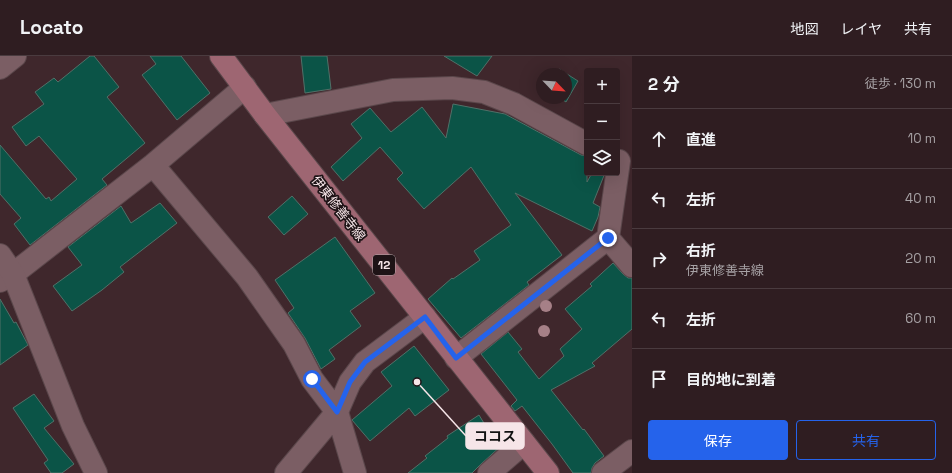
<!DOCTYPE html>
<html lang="ja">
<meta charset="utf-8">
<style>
body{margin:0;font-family:"Space Grotesk","Noto Sans JP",sans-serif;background:#37262a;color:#f1f3f6}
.controls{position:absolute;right:12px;top:12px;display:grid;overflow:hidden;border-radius:4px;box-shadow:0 4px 16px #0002}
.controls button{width:36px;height:36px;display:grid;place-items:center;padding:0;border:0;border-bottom:1px solid #4a3b3f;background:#2f1d21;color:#f1f3f6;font:20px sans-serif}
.compass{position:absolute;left:536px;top:12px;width:36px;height:36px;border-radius:50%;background:#2f1d21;box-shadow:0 4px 16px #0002;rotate:115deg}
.stop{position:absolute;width:12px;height:12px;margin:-9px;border:3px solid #2563eb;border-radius:50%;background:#fff}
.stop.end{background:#2563eb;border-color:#fff;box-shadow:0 1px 4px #0008}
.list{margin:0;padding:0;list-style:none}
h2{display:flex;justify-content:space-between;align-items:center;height:52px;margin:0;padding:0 16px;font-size:17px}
h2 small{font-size:13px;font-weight:400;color:#a7a2a5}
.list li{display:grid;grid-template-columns:26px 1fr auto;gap:12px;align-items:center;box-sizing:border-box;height:60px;padding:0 16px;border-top:1px solid #4a3b3f}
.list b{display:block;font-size:15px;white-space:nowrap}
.list p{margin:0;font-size:13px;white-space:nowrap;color:#a7a2a5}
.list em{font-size:13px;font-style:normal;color:#a7a2a5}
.actions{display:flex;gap:8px;padding:12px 16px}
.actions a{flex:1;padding:9px 0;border:1px solid #2563eb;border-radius:4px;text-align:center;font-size:14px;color:#2563eb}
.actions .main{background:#2563eb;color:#fff}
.icon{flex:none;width:22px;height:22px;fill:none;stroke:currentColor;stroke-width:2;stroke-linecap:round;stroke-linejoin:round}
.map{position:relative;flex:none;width:632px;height:417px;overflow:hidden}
header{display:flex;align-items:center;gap:24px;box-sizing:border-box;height:56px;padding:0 20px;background:#2f1d21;border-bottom:1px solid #4a3b3f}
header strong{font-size:19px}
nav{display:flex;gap:22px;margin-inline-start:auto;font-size:14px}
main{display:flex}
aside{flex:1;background:#2f1d21}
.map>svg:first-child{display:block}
.building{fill:#0b5447;stroke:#517068}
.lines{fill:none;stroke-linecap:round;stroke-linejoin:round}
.minor-casing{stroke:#5b474b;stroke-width:24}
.tertiary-casing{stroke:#5b474b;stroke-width:24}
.primary-casing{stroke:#5b474b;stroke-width:24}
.minor{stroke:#7b5e64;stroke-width:22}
.tertiary{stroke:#7b5e64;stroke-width:22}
.primary{stroke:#9e6672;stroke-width:22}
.tree{fill:#a68087}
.route{stroke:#2563eb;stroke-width:5}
.labels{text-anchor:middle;stroke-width:3.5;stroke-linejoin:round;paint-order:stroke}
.shield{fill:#1e1316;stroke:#b5a6a9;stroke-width:1}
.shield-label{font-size:12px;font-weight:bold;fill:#f6e5e8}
.street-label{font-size:13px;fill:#f6e5e8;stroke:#1e1316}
.leader{fill:none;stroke:#f6e5e8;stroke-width:1.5}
.callout-dot{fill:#f6e5e8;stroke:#1e1316;stroke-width:1.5}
.callout{fill:#f6e5e8;stroke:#f6e5e8;stroke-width:1.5}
.callout-label{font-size:14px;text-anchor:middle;font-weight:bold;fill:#111}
</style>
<header>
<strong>Locato</strong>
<nav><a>地図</a><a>レイヤ</a><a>共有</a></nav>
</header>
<main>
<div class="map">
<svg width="632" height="417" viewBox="0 0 632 417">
<rect width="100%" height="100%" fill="#3f272c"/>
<path class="building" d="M 90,0 L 94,0 L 119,31 L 107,41 L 145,87 L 102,123 L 107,129 L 30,189 L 14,168 L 21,162 L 0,138 L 0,89 L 46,143 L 49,141 L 51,145 L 77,123 L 39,80 L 26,90 L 12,71 L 44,48 L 35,36 L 54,22 L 58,26 Z
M 150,0 L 181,0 L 210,37 L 177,64 L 142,19 L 156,8 Z
M 301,0 L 327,0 L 331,33 L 305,37 Z
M 444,0 L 492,0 L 477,20 Z
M 559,13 L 578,25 L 566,46 L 560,42 L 566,42 L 566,18 L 556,18 Z
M 453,48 L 505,58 L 581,99 L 587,100 L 587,126 L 592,117 L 605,117 L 593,147 L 600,151 L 598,161 L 592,175 L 515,137 L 562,199 L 527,226 L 529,229 L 461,282 L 428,243 L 452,222 L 453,223 L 480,204 L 474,195 L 511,169 L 471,111 L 424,153 L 397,123 L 403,117 L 380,91 L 343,125 L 331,111 L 362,82 L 351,68 L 370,52 L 391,76 L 422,51 L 446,82 Z
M 292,140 L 308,158 L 284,179 L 268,161 Z
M 160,147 L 177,167 L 120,211 L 124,216 L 102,234 L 72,255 L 53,230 L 82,209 L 68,191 L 121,150 L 131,167 Z
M 335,181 L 375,237 L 350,255 L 361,270 L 329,294 L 335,303 L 321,313 L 305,282 L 288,257 L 294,252 L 275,224 Z
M 613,207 L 623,218 L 628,222 L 632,222 L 632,273 L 592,307 L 595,310 L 551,334 L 583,374 L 584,373 L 604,400 L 595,407 L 592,412 L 591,417 L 573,417 L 552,388 L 522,350 L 515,355 L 511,350 L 517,344 L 481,298 L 508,276 L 522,293 L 518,296 L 539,323 L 564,300 L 560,293 L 582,273 L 565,253 L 592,230 L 590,228 Z
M 0,243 L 14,267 L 16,266 L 28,289 L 0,309 Z
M 414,290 L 449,334 L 415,360 L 409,352 L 370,385 L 352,364 L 392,330 L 381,316 Z
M 34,338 L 54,365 L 44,372 L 74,408 L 62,417 L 51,417 L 44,407 L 48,404 L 13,352 Z
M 479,359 L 490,377 L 501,390 L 481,408 L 472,417 L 408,417 L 427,402 L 425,400 L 448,382 L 447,380 Z"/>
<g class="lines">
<g class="minor-casing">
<path id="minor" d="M 0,12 L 15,0
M 265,59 L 393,34 L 452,32 L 484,36 L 514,48 L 587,88
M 153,109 L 247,221 L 294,288 L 312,323 L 337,356 L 355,417
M 608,182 L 632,210
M 0,225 L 13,218 L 153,109 L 245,31
M 456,302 L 608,182 L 619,105
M 286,417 L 337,356 L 350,326 L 365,306 L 425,261
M 489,417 L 524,387
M 603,417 L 632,395"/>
</g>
<g class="tertiary-casing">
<path id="tertiary" d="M 0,199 L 13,218 L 73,370 L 96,417"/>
</g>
<g class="primary-casing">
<path id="primary" d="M 221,0 L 265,59 L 548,417"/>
</g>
<use href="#minor" class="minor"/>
<use href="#tertiary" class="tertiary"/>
<use href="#primary" class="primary"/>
</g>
<g class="tree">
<circle cx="546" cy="250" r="6"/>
<circle cx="544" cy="275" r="6"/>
</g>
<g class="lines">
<path class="route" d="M 312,323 L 337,356 L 350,326 L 365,306 L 425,261 L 456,302 L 608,182"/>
</g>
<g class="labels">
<rect class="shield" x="373" y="199" width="22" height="20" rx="3"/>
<g class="shield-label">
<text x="384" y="213">12</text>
</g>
<g class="street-label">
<text transform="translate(339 152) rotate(52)" y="5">伊東修善寺線</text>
</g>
</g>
<path class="leader" d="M417 326L466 380"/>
<circle class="callout-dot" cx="417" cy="326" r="4"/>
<rect class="callout" x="466" y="367" width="58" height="26" rx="4"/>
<g class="callout-label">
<text x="495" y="385">ココス</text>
</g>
</svg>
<div class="controls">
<button>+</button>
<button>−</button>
<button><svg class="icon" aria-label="layers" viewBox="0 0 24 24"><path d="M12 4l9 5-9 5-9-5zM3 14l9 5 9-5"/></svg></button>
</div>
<svg class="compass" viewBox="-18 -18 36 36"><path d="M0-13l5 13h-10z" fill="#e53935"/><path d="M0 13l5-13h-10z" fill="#a7a2a5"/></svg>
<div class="stop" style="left:312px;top:323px"></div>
<div class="stop end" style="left:608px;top:182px"></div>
</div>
<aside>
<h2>2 分<small>徒歩 · 130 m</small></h2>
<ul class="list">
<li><svg class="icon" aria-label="ahead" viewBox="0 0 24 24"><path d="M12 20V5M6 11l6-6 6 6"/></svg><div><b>直進</b></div><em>10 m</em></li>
<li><svg class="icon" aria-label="left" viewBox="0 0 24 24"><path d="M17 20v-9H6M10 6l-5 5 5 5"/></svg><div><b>左折</b></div><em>40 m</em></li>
<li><svg class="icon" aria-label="right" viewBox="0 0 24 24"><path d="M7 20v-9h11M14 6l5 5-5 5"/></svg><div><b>右折</b><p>伊東修善寺線</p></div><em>20 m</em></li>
<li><svg class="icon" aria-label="left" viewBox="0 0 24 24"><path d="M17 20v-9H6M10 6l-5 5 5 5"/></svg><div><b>左折</b></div><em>60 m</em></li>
<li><svg class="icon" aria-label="arrive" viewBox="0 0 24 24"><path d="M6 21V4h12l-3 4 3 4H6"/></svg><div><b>目的地に到着</b></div></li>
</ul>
<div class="actions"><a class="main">保存</a><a>共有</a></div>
</aside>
</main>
